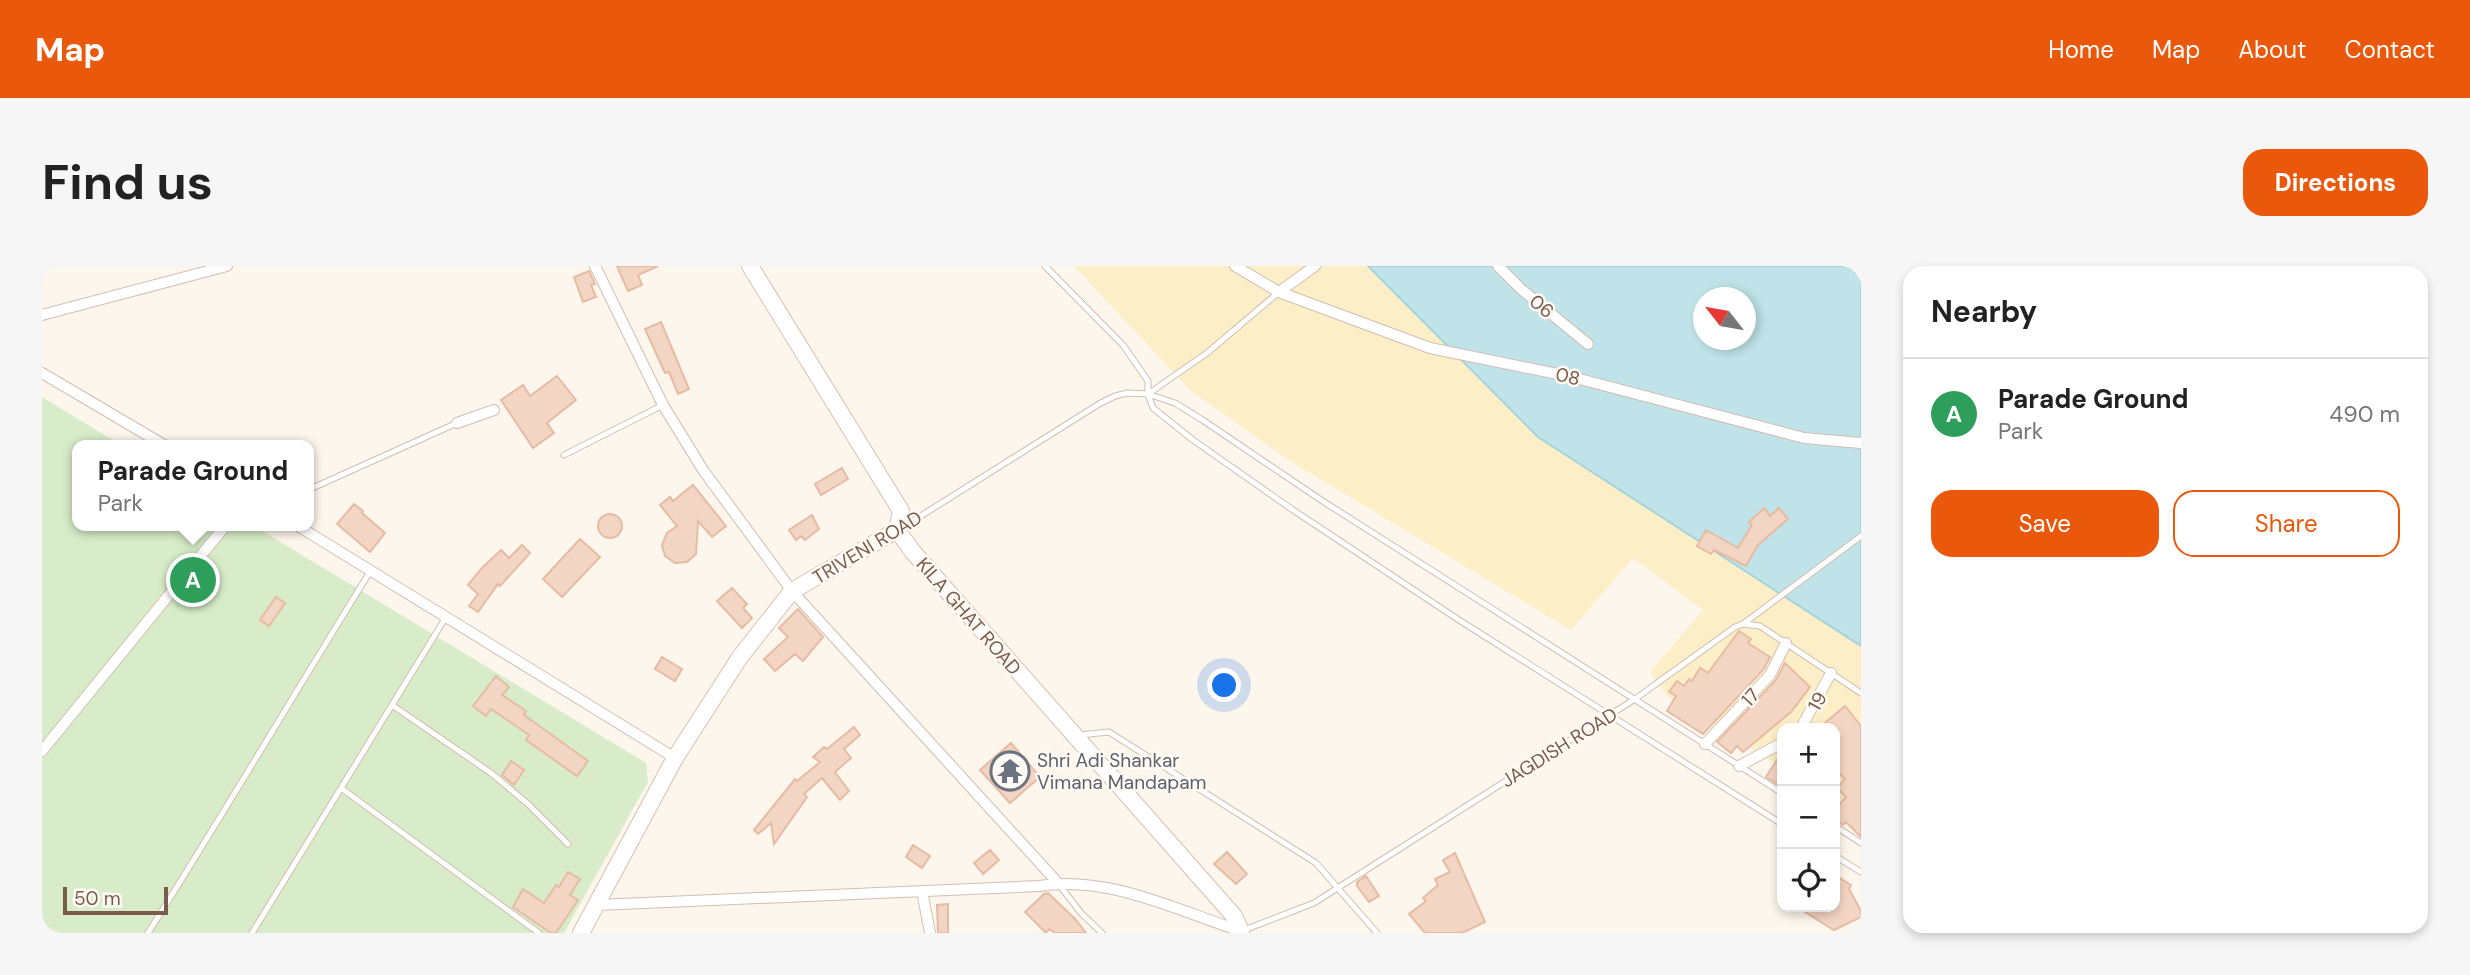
<!DOCTYPE html>
<meta charset="utf-8">
<style>
body{margin:0;font-family:"DM Sans",sans-serif;background:#f6f6f6;color:#222}
.controls{position:absolute;right:21px;bottom:21px;display:grid;overflow:hidden;border-radius:14px;box-shadow:0 4px 10px #0003}
.controls button{width:63px;height:63px;display:grid;place-items:center;padding:0;border:0;border-bottom:2px solid #e0e0e0;background:#fff;color:#222;font:35px sans-serif}
.compass{position:absolute;left:1651px;top:21px;width:63px;height:63px;border-radius:50%;background:#fff;box-shadow:0 4px 10px #0003;rotate:301deg}
.scale{position:absolute;left:21px;bottom:18px;width:105px;box-sizing:border-box;padding-left:7px;border:4px solid #7a5c4d;border-top:0;font-size:19px;line-height:24px;white-space:nowrap;color:#7a5c4d;-webkit-text-stroke:5px #fffaf3;paint-order:stroke}
.you{position:absolute;left:1183px;top:420px;width:24px;height:24px;margin:-18px;border:5px solid #fff;border-radius:50%;background:#1a73e8;box-shadow:0 0 0 10px #1a73e833}
.badge{display:grid;place-items:center;width:46px;height:46px;border-radius:50%;background:#ea580c;color:#fff;font-size:23px;font-weight:700}
.pin{position:absolute;translate:-50% -50%;border:4px solid #fff;box-shadow:0 2px 7px #0006}
.popup{position:absolute;left:30px;top:174px;width:242px;height:91px;box-sizing:border-box;display:grid;place-content:center;border-radius:14px;background:#fff;filter:drop-shadow(0 2px 5px #0005);font-size:23px;white-space:nowrap;color:#767676}
.popup b{font-size:26px;color:#222}
.popup::after{content:'';position:absolute;left:50%;top:100%;margin-left:-14px;border:14px solid transparent;border-top-color:#fff}
.list{margin:0;padding:0;list-style:none}
h2{display:flex;justify-content:space-between;align-items:center;height:91px;margin:0;padding:0 28px;font-size:30px}
h2 small{font-size:23px;font-weight:400;color:#767676}
.list li{display:grid;grid-template-columns:46px 1fr auto;gap:21px;align-items:center;box-sizing:border-box;height:112px;padding:0 28px;border-top:2px solid #e0e0e0}
.list b{display:block;font-size:26px;white-space:nowrap}
.list p{margin:0;font-size:23px;white-space:nowrap;color:#767676}
.list em{font-size:23px;font-style:normal;color:#767676}
.actions{display:flex;gap:14px;padding:21px 28px}
.actions a{flex:1;padding:16px 0;border:2px solid #ea580c;border-radius:21px;text-align:center;font-size:24px;color:#ea580c}
.actions .main{background:#ea580c;color:#fff}
.icon{flex:none;width:38px;height:38px;fill:none;stroke:currentColor;stroke-width:2;stroke-linecap:round;stroke-linejoin:round}
.map{position:relative;flex:none;width:1819px;height:667px;overflow:hidden;border-radius:21px}
header{display:flex;align-items:center;gap:42px;box-sizing:border-box;height:98px;padding:0 35px;background:#ea580c;color:#fff}
header strong{font-size:33px}
nav{display:flex;gap:38px;margin-inline-start:auto;font-size:24px}
.intro{display:flex;align-items:center;justify-content:space-between;box-sizing:border-box;height:168px;padding:0 42px}
h1{margin:0;font-size:49px}
.button{padding:18px 32px;border-radius:21px;background:#ea580c;color:#fff;font-size:24px;font-weight:700}
main{display:flex;gap:42px;padding:0 42px}
aside{flex:1;background:#fff;border-radius:21px;box-shadow:0 4px 10px #0003}
.map>svg:first-child{display:block}
.green{fill:#d8ecc9}
.sand{fill:#fcefc7;fill-rule:evenodd}
.water{fill:#bfe3e8;stroke:#a5d3da;stroke-width:2;fill-rule:evenodd}
.building{fill:#f3d5c3;stroke:#e6bba3;stroke-width:2}
.lines{fill:none;stroke-linecap:round;stroke-linejoin:round}
.lane-casing{stroke:#d1beb0;stroke-width:7}
.street-casing{stroke:#d1beb0;stroke-width:12}
.secondary-casing{stroke:#d6c0b0;stroke-width:18}
.lane{stroke:#fff;stroke-width:5}
.street{stroke:#fff;stroke-width:10}
.secondary{stroke:#fff;stroke-width:16}
.labels{text-anchor:middle;stroke-width:5;stroke-linejoin:round;paint-order:stroke}
.street-label{font-size:19px;fill:#7a5c4d;stroke:#fffaf3}
.worship-label{font-size:19px;fill:#5b616d;stroke:#fffaf3;text-anchor:start}
</style>
<header>
<strong>Map</strong>
<nav><a>Home</a><a>Map</a><a>About</a><a>Contact</a></nav>
</header>
<div class="intro"><h1>Find us</h1><a class="button">Directions</a></div>
<main>
<div class="map">
<svg width="1819" height="667" viewBox="0 0 1819 667">
<rect width="100%" height="100%" fill="#fdf6ec"/>
<path class="green" d="M 0,131 L 79,179 L 36,179 L 36,260 L 212,260 L 604,497 L 606,516 L 522,667 L 0,667 Z"/>
<path class="sand" d="M 1032,0 L 1819,0 L 1819,553 L 1793,536 L 1793,462 L 1740,462 L 1740,502 L 1624,429 L 1608,406 L 1661,344 L 1591,292 L 1529,364 L 1248,195 L 1149,125 ZM 1661,32 L 1703,32 L 1703,74 L 1661,74 Z"/>
<path class="water" d="M 1326,0 L 1819,0 L 1819,380 L 1496,171 ZM 1661,32 L 1703,32 L 1703,74 L 1661,74 Z"/>
<path class="building" d="M 575,0 L 616,0 L 596,9 L 600,19 L 586,25 Z
M 547,5 L 553,18 L 549,19 L 554,31 L 541,36 L 532,11 Z
M 619,56 L 647,123 L 636,128 L 627,106 L 623,107 L 603,63 Z
M 515,110 L 534,134 L 505,157 L 512,167 L 491,182 L 459,134 L 481,119 L 488,130 Z
M 800,202 L 806,213 L 779,229 L 773,218 Z
M 651,219 L 684,260 L 670,271 L 656,255 L 654,288 L 645,296 L 633,297 L 623,290 L 620,279 L 625,267 L 635,260 L 618,239 L 628,231 L 631,235 Z
M 312,238 L 321,245 L 320,247 L 343,267 L 328,286 L 295,258 Z
M 1722,242 L 1728,250 L 1737,242 L 1746,253 L 1716,279 L 1704,300 L 1672,284 L 1669,288 L 1655,280 L 1664,264 L 1696,282 L 1710,259 L 1707,256 Z
M556 260a12 12 0 1 1 24 0a12 12 0 1 1-24 0Z
M 770,249 L 777,263 L 763,274 L 759,270 L 754,274 L 747,264 Z
M 538,273 L 558,291 L 520,331 L 501,313 Z
M 480,279 L 488,287 L 458,320 L 456,318 L 436,346 L 427,340 L 436,328 L 426,319 L 439,303 L 459,284 L 467,292 Z
M 690,322 L 705,338 L 701,342 L 710,352 L 700,362 L 675,335 Z
M 234,331 L 243,337 L 227,360 L 218,354 Z
M 756,343 L 781,371 L 761,395 L 753,388 L 733,405 L 722,393 L 746,371 L 737,362 Z
M 1697,365 L 1709,373 L 1706,377 L 1728,391 L 1721,404 L 1661,468 L 1625,445 L 1634,430 L 1627,426 L 1635,415 L 1642,420 L 1647,413 L 1650,415 L 1658,402 L 1666,407 Z
M 620,391 L 640,403 L 633,415 L 613,403 Z
M 1743,397 L 1768,421 L 1749,446 L 1701,486 L 1695,480 L 1689,487 L 1675,476 L 1734,414 Z
M 454,410 L 467,421 L 460,429 L 484,445 L 482,449 L 546,495 L 535,510 L 484,474 L 487,469 L 449,443 L 444,450 L 431,440 Z
M 1803,440 L 1819,460 L 1819,571 L 1804,556 L 1801,559 L 1793,554 L 1793,544 L 1804,531 L 1795,522 L 1803,513 L 1793,503 L 1793,462 L 1777,462 Z
M 812,461 L 818,469 L 802,483 L 809,492 L 793,506 L 807,525 L 798,534 L 780,512 L 762,528 L 765,531 L 732,578 L 729,557 L 716,568 L 712,564 L 753,513 L 755,515 L 778,496 L 771,491 L 782,481 L 785,483 Z
M 969,477 L 998,511 L 968,537 L 938,504 Z
M 1740,486 L 1740,521 L 1724,511 Z
M 469,495 L 482,504 L 472,519 L 460,509 Z
M 871,579 L 888,590 L 880,602 L 864,591 Z
M 948,584 L 957,594 L 941,608 L 932,597 Z
M 1185,586 L 1205,608 L 1194,618 L 1172,598 Z
M 1413,587 L 1443,656 L 1420,667 L 1383,667 L 1367,648 L 1384,635 L 1381,632 L 1396,619 L 1393,613 L 1408,606 L 1401,594 Z
M 526,606 L 538,613 L 528,629 L 536,634 L 514,667 L 509,667 L 471,641 L 481,623 L 502,637 L 514,619 L 517,621 Z
M 1793,609 L 1809,619 L 1807,623 L 1819,645 L 1819,651 L 1792,664 L 1755,641 L 1793,641 Z
M 1324,610 L 1337,630 L 1327,636 L 1315,620 L 1315,616 Z
M 1006,627 L 1034,654 L 1044,667 L 1013,667 L 1007,663 L 1004,667 L 983,646 L 1002,628 Z
M 906,638 L 906,667 L 896,667 L 895,639 Z"/>
<g class="lines">
<g class="lane-casing">
<path id="lane" d="M 1003,0 L 1081,79 L 1106,115 L 1106,128 L 1111,142 L 1151,174 L 1251,244 L 1417,354 L 1740,558
M 1106,128 L 1133,137 L 1159,153 L 1279,234 L 1740,527
M 522,189 L 621,139
M 266,224 L 415,157
M 858,263 L 1057,138 L 1073,130 L 1085,127 L 1106,128 L 1165,87 L 1237,26
M 1701,358 L 1718,360 L 1819,427
M 350,439 L 449,507 L 485,537 L 526,578
M 1037,469 L 1067,466 L 1274,597 L 1335,667
M 299,522 L 497,667
M 1793,560 L 1819,577
M 1793,590 L 1819,606
M 1018,620 L 1039,647 L 1060,667
M 1202,664 L 1272,637 L 1593,433 L 1693,361 L 1701,358 L 1819,270
M 106,667 C 182,547 254,425 329,304
M 210,667 L 404,351"/>
</g>
<g class="street-casing">
<path id="street" d="M 553,0 L 621,139 L 661,204 L 750,325 L 1016,617
M 1193,0 L 1237,26 L 1388,82 L 1530,111 L 1762,172 L 1819,177
M 1456,0 L 1479,23 L 1546,78
M 1237,26 L 1273,0
M 0,49 L 185,0
M 0,107 L 122,179
M 415,157 L 452,144
M 256,260 L 633,492
M 1759,462 L 1789,407
M 1663,478 L 1728,409 L 1744,377
M 0,485 L 183,260
M 1697,500 L 1740,477
M 880,625 L 888,667
M 556,639 L 997,620 C 1067,609 1134,644 1199,665"/>
</g>
<g class="secondary-casing">
<path id="secondary" d="M 708,0 L 859,245 L 855,264 L 871,286 L 1192,650 L 1199,665
M 539,667 L 633,492 L 698,391 L 750,325 L 855,264"/>
</g>
<use href="#lane" class="lane"/>
<use href="#street" class="street"/>
<use href="#secondary" class="secondary"/>
</g>
<defs>
<g id="temple-ring" transform="scale(2.0125)"><circle r="9.5" fill="#fffaf3" stroke="#6b7280" stroke-width="1.5"/><path d="M0-6L5-2H3V0L6.5 2.5H4V6H1.5V3h-3V6H-4V2.5H-6.5L-3 0V-2H-5Z" fill="#6b7280"/></g>
</defs>
<g fill-rule="evenodd">
<use href="#temple-ring" x="968" y="505"/>
</g>
<g class="labels">
<g class="street-label">
<text transform="translate(1500 40) rotate(39)" y="7">06</text>
<text transform="translate(1526 110) rotate(13)" y="7">08</text>
<text transform="translate(825 281) rotate(-31)" y="7">TRIVENI ROAD</text>
<text transform="translate(927 350) rotate(49)" y="7">KILA GHAT ROAD</text>
<text transform="translate(1708 431) rotate(-47)" y="7">17</text>
<text transform="translate(1775 435) rotate(-61)" y="7">19</text>
<text transform="translate(1517 481) rotate(-32)" y="7">JAGDISH ROAD</text>
</g>
<g class="worship-label">
<text x="995" y="501">Shri Adi Shankar<tspan x="995" dy="22">Vimana Mandapam</tspan></text>
</g>
</g>
</svg>
<div class="controls">
<button>+</button>
<button>−</button>
<button><svg class="icon" aria-label="locate" viewBox="0 0 24 24"><circle cx="12" cy="12" r="6"/><path d="M12 2v4M12 18v4M2 12h4M18 12h4"/></svg></button>
</div>
<svg class="compass" viewBox="-18 -18 36 36"><path d="M0-13l5 13h-10z" fill="#e53935"/><path d="M0 13l5-13h-10z" fill="#767676"/></svg>
<div class="scale">50 m</div>
<div class="you"></div>
<div class="pin badge" style="left:151px;top:314px;background:#2e9e5b">A</div>
<div class="popup"><b>Parade Ground</b>Park</div>
</div>
<aside>
<h2>Nearby<small></small></h2>
<ul class="list">
<li><span class="badge" style="background:#2e9e5b">A</span><div><b>Parade Ground</b><p>Park</p></div><em>490 m</em></li>
</ul>
<div class="actions"><a class="main">Save</a><a>Share</a></div>
</aside>
</main>
